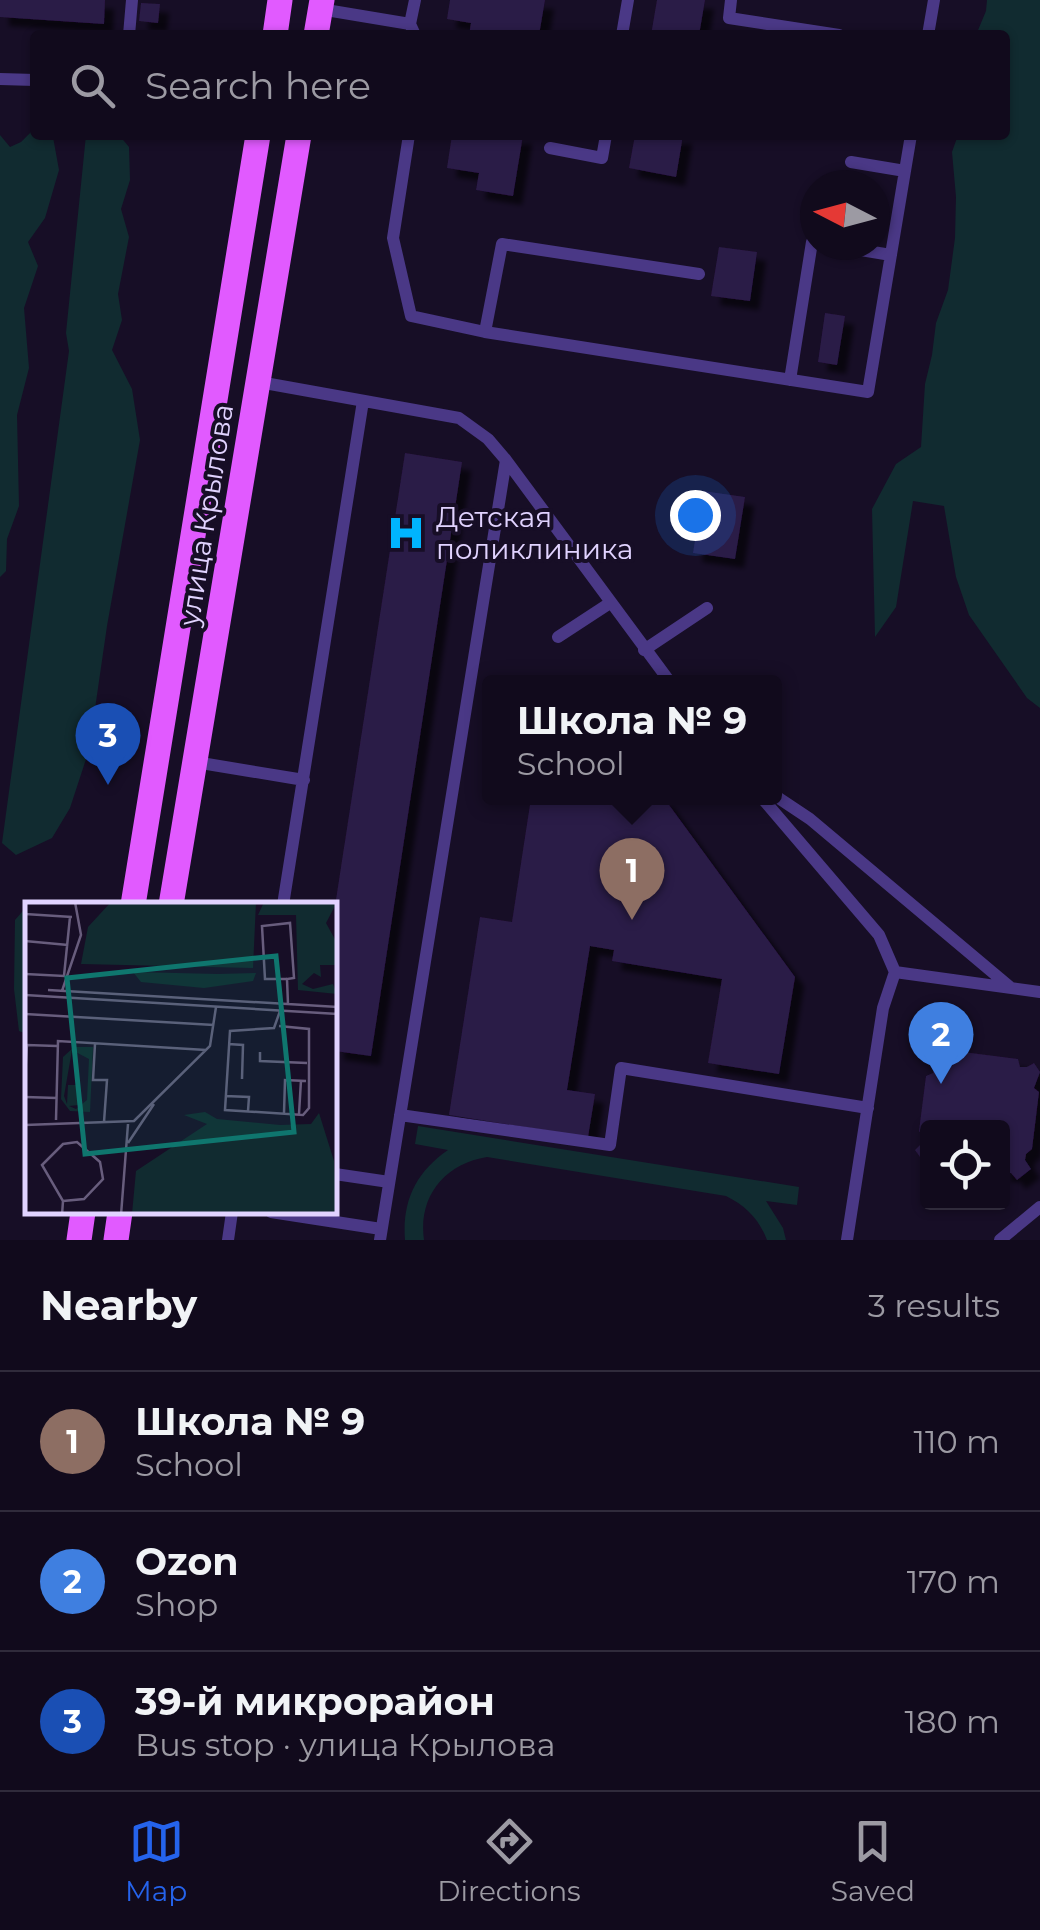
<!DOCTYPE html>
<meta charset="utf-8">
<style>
body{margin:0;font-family:Montserrat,sans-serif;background:#1e1829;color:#f1f3f6}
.controls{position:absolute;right:30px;bottom:30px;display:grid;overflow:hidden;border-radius:10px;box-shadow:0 2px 8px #0004}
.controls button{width:90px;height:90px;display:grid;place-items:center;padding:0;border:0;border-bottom:2px solid #302b3b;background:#110a1c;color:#f1f3f6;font:50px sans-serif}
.compass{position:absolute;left:800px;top:170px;width:90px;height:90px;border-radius:50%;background:#110a1c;box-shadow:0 2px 8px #0004;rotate:276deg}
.you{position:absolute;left:695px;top:515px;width:35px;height:35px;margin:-25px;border:8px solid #fff;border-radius:50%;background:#1a73e8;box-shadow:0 0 0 15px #1a73e833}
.badge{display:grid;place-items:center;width:65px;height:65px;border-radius:50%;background:#2563eb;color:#fff;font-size:32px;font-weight:700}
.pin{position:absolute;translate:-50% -82px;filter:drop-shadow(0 2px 5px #0008)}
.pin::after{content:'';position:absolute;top:52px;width:35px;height:30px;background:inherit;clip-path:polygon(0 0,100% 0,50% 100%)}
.popup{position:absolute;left:482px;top:675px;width:300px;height:130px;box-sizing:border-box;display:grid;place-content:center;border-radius:10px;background:#110a1c;filter:drop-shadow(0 2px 8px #0005);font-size:32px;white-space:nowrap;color:#9c9aa3}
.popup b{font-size:38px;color:#f1f3f6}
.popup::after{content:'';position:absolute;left:50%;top:100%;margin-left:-20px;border:20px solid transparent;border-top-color:#110a1c}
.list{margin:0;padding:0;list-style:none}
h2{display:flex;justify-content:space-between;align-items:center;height:130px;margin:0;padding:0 40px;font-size:42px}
h2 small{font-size:32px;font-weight:400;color:#9c9aa3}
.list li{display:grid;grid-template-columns:65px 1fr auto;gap:30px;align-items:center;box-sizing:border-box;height:140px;padding:0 40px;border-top:2px solid #302b3b}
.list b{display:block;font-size:38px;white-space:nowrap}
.list p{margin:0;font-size:32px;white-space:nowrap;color:#9c9aa3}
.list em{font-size:32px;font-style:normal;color:#9c9aa3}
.icon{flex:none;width:55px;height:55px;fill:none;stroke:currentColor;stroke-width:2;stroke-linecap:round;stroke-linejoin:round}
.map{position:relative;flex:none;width:1040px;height:1240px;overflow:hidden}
.search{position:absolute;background:#110a1c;box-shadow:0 2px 8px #0004;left:30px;right:30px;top:30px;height:110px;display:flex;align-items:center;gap:25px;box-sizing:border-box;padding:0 35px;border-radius:10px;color:#9c9aa3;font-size:38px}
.sheet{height:550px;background:#110a1c}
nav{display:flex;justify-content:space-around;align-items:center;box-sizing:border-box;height:140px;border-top:2px solid #302b3b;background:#110a1c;font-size:28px;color:#9c9aa3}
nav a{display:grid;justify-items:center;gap:5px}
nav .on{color:#2563eb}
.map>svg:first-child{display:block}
.green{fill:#112b30}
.building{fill:#2c1a47;filter:url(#shadow)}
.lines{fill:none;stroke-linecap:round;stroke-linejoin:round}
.service{stroke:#4a3886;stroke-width:12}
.primary{stroke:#e15aff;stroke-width:25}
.labels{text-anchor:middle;stroke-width:8;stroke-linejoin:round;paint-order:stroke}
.street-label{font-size:28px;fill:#e1d3ff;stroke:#170e26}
.poi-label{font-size:28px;fill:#e1d3ff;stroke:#170e26;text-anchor:start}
.inset-road{fill:none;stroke:#685d7d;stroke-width:2.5}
.view{fill:#0f766e;fill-opacity:0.15;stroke:#0f766e;stroke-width:5}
.inset-edge{fill:none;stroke:#e1d3ff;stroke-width:5}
</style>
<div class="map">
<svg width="1040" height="1240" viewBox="0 0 1040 1240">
<defs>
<filter id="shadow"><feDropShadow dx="9" dy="9" stdDeviation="2.5" flood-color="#0009"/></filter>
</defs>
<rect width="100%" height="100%" fill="#170e26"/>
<path class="green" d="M 987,0 L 1040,0 L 1040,708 L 1027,698 L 969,615 L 956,577 L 944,506 L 913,501 L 896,607 L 875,637 L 872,509 L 896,464 L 921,447 L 925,384 L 932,355 L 936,323 L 948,290 L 955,238 L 956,197 L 952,152 L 958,135 L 1005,135 L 1005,35 L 976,35 L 986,11 Z
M 31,132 L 35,135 L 53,137 L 59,170 L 45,218 L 28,242 L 38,266 L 24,308 L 29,368 L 17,415 L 19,506 L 7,539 L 6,571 L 0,577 L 0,135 L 10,147 L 21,142 Z
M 86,135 L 119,135 L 129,147 L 130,180 L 121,209 L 129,237 L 118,294 L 122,320 L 112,350 L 132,389 L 140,440 L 107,626 L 89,750 L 70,808 L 52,838 L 16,855 L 2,843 L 69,351 L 66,333 Z
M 28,905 L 28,1034 L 27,1034 L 19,1031 L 14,989 L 15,920 Z
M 418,1126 L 799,1187 L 797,1205 L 766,1201 L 783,1228 L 786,1240 L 767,1240 C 759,1219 746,1206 726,1196 L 487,1157 C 444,1164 418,1197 424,1240 L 405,1240 C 402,1201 416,1172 448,1150 L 415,1144 Z"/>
<path class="building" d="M 0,0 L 105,0 L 104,24 L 0,17 Z
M 450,0 L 545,0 L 539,35 L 469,35 L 471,23 L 447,19 Z
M 657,0 L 705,0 L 699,35 L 651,35 Z
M 141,3 L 160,4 L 158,23 L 139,21 Z
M 452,135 L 523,135 L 513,196 L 476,190 L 479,173 L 447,168 Z
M 635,135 L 683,135 L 676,177 L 629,168 Z
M 719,247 L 757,252 L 750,301 L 711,296 Z
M 825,313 L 845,316 L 837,365 L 818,362 Z
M 405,453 L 462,462 L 371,1056 L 335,1051 L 335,906 Z
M 703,491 L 745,497 L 735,559 L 693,553 Z
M 531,798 L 664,798 L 795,977 L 779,1074 L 708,1063 L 722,979 L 612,961 L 614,950 L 590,946 L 567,1090 L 595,1094 L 588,1137 L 449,1115 L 480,917 L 512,922 Z
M 946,1047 L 951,1057 L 959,1058 L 963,1052 L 1018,1059 L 1020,1067 L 1027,1067 L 1034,1063 L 1040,1072 L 1034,1088 L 1039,1092 L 1032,1149 L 1026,1154 L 1025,1160 L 1031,1169 L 1017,1180 L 1011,1173 L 1002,1173 L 1002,1128 L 928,1128 L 928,1168 L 915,1150 L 921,1144 L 923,1137 L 919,1131 L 926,1076 L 933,1073 L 934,1066 L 929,1059 Z"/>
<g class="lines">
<path class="service" d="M 731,0 L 729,18 L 839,35
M 320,9 L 410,24 L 415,35
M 410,24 L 415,0
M 129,35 L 132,0
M 622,35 L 628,0
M 928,35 L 934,0
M 0,79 L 35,80
M 409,135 L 393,238 L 411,316 L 485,332 L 868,392 L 911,135
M 550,148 L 602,158 L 606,135
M 851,162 L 905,171
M 830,245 L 891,255
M 485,332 L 502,244 L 699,274
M 790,380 L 812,242 L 815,243
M 259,382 L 459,418 L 488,439 L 506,460 L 670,682
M 558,637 L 610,603
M 644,650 L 707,608
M 195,762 L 304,780
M 774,795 L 810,819 L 1010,987
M 762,798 L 879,935 L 895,972 L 883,1008 L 847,1240
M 283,905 L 363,401
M 895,972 L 1040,992
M 400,1115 L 610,1145 L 621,1068 L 868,1108
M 335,1174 L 389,1182
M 271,1212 L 381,1229
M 228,1240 L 232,1212
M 380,1240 L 506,460
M 1000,1240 L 1040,1207"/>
<path class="primary" d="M 275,35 L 280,0
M 316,35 L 322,0
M 133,905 L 258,135
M 171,905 L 299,135
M 79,1240 L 83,1212
M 116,1240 L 120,1212"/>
</g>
<defs>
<g id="hospital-bare" transform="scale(3)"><path d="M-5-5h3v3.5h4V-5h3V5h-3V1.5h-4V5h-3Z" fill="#00b4fe" stroke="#170e26" stroke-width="2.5" paint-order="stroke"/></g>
</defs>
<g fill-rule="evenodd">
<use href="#hospital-bare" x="406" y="533"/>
</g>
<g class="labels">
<g class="street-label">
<text transform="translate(206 515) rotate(-81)" y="10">улица Крылова</text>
</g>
<g class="poi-label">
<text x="436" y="527">Детская<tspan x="436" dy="32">поликлиника</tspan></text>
</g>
</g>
<g transform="translate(25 902)">
<rect width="312" height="312" fill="#170e26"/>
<path d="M 86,0 L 231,0 L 228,66 L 56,62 L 63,25 ZM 239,0 L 312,0 L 301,21 L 312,41 L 312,63 L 295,63 L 296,75 L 289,71 L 277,82 L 288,87 L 308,82 L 312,92 L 273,88 L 271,13 L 233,13 ZM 108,70 L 193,72 L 231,71 L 228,79 L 179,86 L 116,80 ZM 49,145 L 68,145 L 65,210 L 45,209 L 36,197 L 38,155 ZM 47,148 L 64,157 L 62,198 L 51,207 L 44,204 L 54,203 L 55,183 L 43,183 L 42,202 L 39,194 ZM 180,210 L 192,217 L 255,223 L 286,222 L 294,211 L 309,259 L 312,312 L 107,312 L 111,269 L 182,222 L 159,213 Z" fill="#112b30" fill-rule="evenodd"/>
<path class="inset-road" d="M 0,12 L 47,15M 0,39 L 43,43M 0,72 L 39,74 L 45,15M 262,77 L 240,77 L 237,24 L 265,21 L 269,76 L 262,77 L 263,102M 23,88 L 313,105M 37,89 L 56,33 L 50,0M 0,93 L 313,112M 0,112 L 189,123M 254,124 L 284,127 L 284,206 L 278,213 L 200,208 L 205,129 L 249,126 L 255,109M 70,142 L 68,178 L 82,178 L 79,220M 203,142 L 218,143 L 217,177M 235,150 L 235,159 L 282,161M 0,175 L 2,143 L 32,144M 200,194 L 224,195 L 223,209M 0,195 L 32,196M 259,211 L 260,178 L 281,179M 274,212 L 276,178M 31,218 L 33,139 L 181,148M 0,223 L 109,219 L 185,144 L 191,105M 103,241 L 129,202M 37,313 L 38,299 L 17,263 L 38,242 L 52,240 L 75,260 L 78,277 L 59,297 L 38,299M 96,313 L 103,222"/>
<path class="view" d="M 251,54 L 269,230 L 60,252 L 42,76 Z"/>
<rect width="312" height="312" class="inset-edge"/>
</g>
</svg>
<div class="controls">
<button><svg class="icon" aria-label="locate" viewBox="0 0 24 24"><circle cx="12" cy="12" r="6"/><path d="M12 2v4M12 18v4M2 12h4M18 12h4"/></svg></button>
</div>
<svg class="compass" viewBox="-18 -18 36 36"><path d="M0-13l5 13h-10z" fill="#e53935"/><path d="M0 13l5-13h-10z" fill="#9c9aa3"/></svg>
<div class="you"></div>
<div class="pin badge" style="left:632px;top:920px;background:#8d6e63">1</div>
<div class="popup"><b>Школа № 9</b>School</div>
<div class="pin badge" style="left:941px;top:1084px;background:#3f7fe0">2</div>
<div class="pin badge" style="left:108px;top:785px;background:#1a4fb4">3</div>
<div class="search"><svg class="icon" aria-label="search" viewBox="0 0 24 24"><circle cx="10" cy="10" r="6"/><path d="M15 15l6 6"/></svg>Search here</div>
</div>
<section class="sheet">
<h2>Nearby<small>3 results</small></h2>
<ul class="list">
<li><span class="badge" style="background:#8d6e63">1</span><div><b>Школа № 9</b><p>School</p></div><em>110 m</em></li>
<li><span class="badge" style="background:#3f7fe0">2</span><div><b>Ozon</b><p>Shop</p></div><em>170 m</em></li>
<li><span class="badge" style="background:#1a4fb4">3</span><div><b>39-й микрорайон</b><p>Bus stop · улица Крылова</p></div><em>180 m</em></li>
</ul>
</section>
<nav>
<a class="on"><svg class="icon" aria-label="map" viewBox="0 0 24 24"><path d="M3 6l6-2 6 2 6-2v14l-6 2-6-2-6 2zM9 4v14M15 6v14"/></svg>Map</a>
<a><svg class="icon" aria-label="directions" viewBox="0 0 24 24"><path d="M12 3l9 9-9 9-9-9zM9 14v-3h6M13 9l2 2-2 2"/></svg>Directions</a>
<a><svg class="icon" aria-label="saved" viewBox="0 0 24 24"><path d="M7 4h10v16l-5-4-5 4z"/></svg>Saved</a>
</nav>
